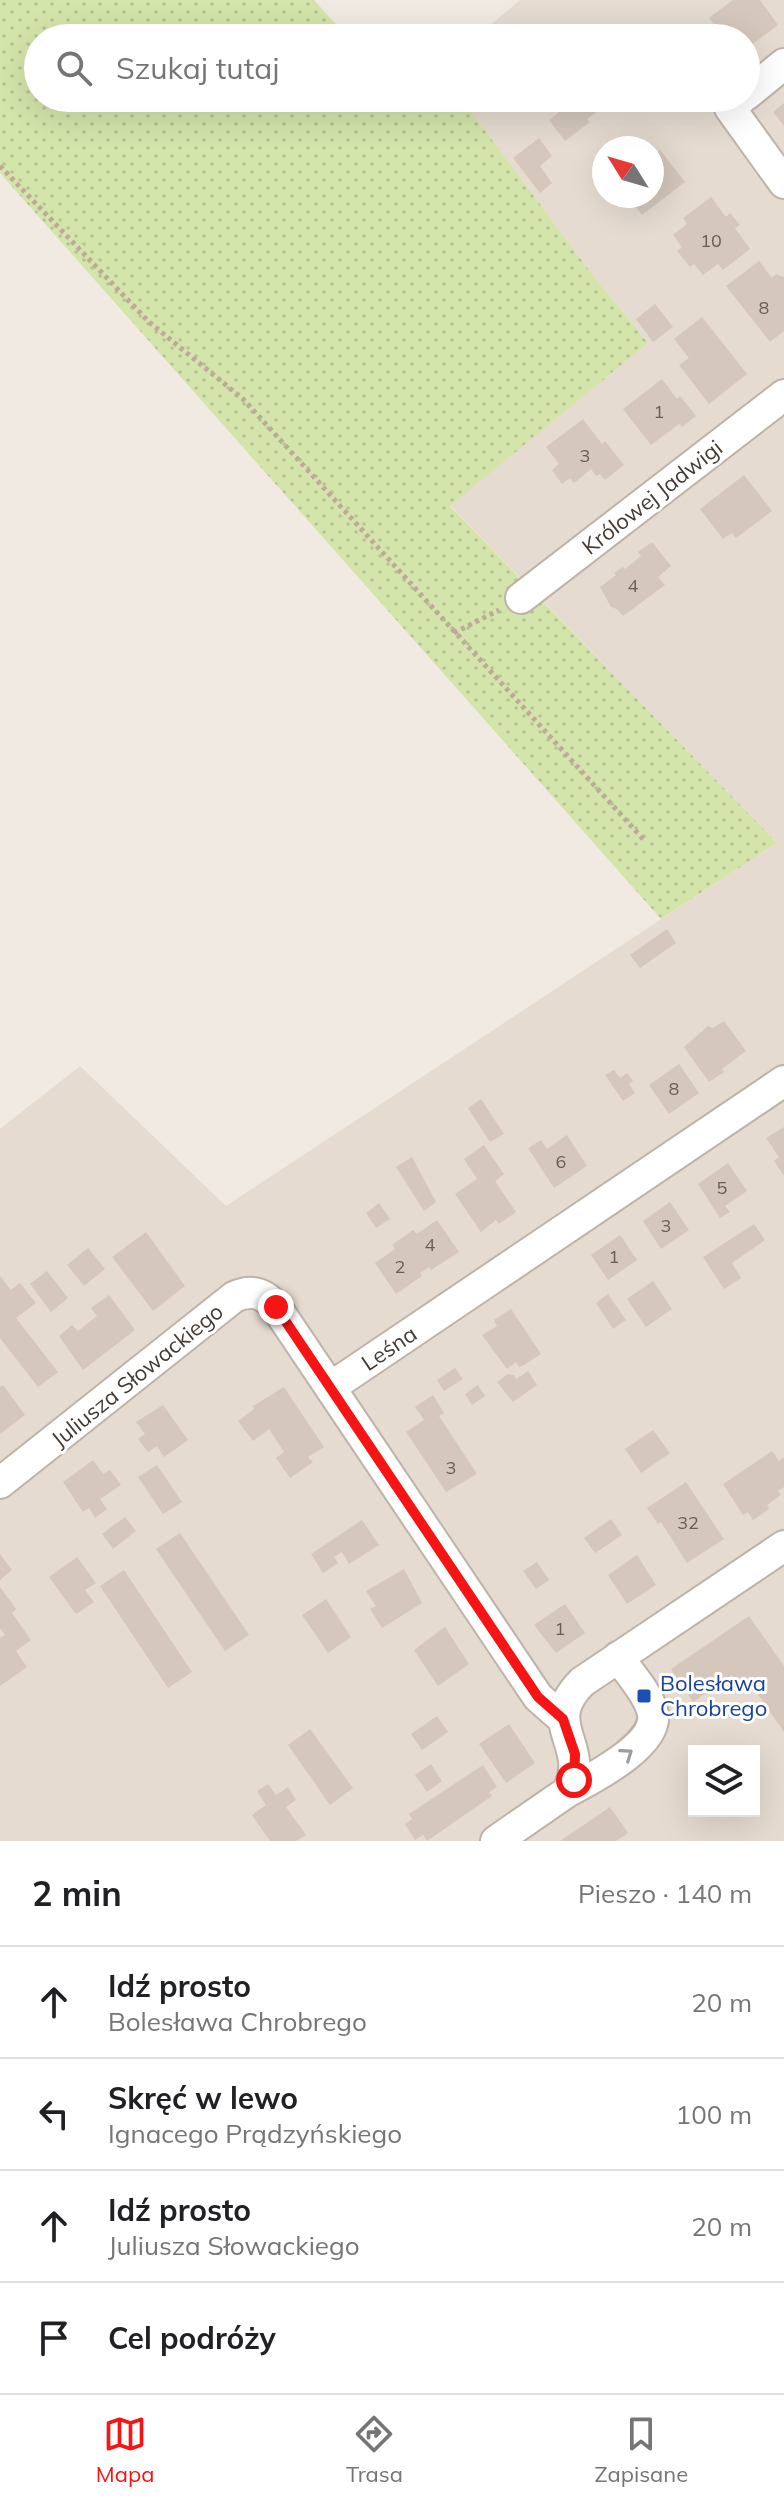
<!DOCTYPE html>
<html lang="pl">
<meta charset="utf-8">
<style>
body{margin:0;font-family:Mulish,sans-serif;background:#f6f6f6;color:#202124}
.controls{position:absolute;right:24px;bottom:24px;display:grid;overflow:hidden;border-radius:0px;box-shadow:0 8px 32px #0002}
.controls button{width:72px;height:72px;display:grid;place-items:center;padding:0;border:0;border-bottom:2px solid #e0e0e0;background:#fff;color:#202124;font:40px sans-serif}
.compass{position:absolute;left:592px;top:136px;width:72px;height:72px;border-radius:50%;background:#fff;box-shadow:0 8px 32px #0002;rotate:307deg}
.stop{position:absolute;width:24px;height:24px;margin:-18px;border:6px solid #f61414;border-radius:50%;background:#fff}
.stop.end{background:#f61414;border-color:#fff;box-shadow:0 2px 8px #0008}
.list{margin:0;padding:0;list-style:none}
h2{display:flex;justify-content:space-between;align-items:center;height:104px;margin:0;padding:0 32px;font-size:34px}
h2 small{font-size:26px;font-weight:400;color:#757577}
.list li{display:grid;grid-template-columns:52px 1fr auto;gap:24px;align-items:center;box-sizing:border-box;height:112px;padding:0 32px;border-top:2px solid #e0e0e0}
.list b{display:block;font-size:30px;white-space:nowrap}
.list p{margin:0;font-size:26px;white-space:nowrap;color:#757577}
.list em{font-size:26px;font-style:normal;color:#757577}
.icon{flex:none;width:44px;height:44px;fill:none;stroke:currentColor;stroke-width:2;stroke-linecap:round;stroke-linejoin:round}
.map{position:relative;flex:none;width:784px;height:1841px;overflow:hidden}
.search{position:absolute;background:#fff;box-shadow:0 8px 32px #0002;left:24px;right:24px;top:24px;height:88px;display:flex;align-items:center;gap:20px;box-sizing:border-box;padding:0 28px;border-radius:44px;color:#757577;font-size:30px}
.sheet{height:552px;background:#fff}
nav{display:flex;justify-content:space-around;align-items:center;box-sizing:border-box;height:112px;border-top:2px solid #e0e0e0;background:#fff;font-size:22px;color:#757577}
nav a{display:grid;justify-items:center;gap:4px}
nav .on{color:#f61414}
.map>svg:first-child{display:block}
.residential{fill:#e5dbd0;fill-rule:evenodd}
.grass{fill:url(#grass-dots)}
.building{fill:#d5c7bb}
.lines{fill:none;stroke-linecap:round;stroke-linejoin:round}
.minor-casing{stroke:#bfb3a8;stroke-width:34}
.path{stroke:#bdaa97;stroke-width:5;stroke-dasharray:4 4;stroke-linecap:butt}
.minor{stroke:#fff;stroke-width:30}
.oneway{stroke:#a09c99}
.route{stroke:#f61414;stroke-width:10}
.transit-dot{fill:#1a4fb4;stroke:#fff;stroke-width:3}
.labels{text-anchor:middle;stroke-width:6;stroke-linejoin:round;paint-order:stroke}
.number-label{font-size:18px;fill:#675d55}
.street-label{font-size:22px;fill:#423a33;stroke:#fff}
.transit-label{font-size:22px;fill:#164399;stroke:#fff;text-anchor:start}
</style>
<div class="map">
<svg width="784" height="1841" viewBox="0 0 784 1841">
<defs>
<pattern id="grass-dots" width="8" height="8" patternUnits="userSpaceOnUse" patternTransform="scale(2)"><rect width="8" height="8" fill="#d4e5ab"/><path d="M2 2h.1M6 6h.1" fill="none" stroke="#b7c594" stroke-width="1.8" stroke-linecap="round"/></pattern>
</defs>
<rect width="100%" height="100%" fill="#f1eae2"/>
<path class="residential" d="M 520,0 L 784,0 L 784,1841 L 0,1841 L 0,1129 L 80,1066 L 226,1206 L 777,843 L 450,505 L 648,343 L 592,274 L 461,98 L 746,98 L 746,38 L 475,38 ZM 604,148 L 652,148 L 652,196 L 604,196 ZM 694,1751 L 754,1751 L 754,1811 L 694,1811 Z"/>
<path class="grass" d="M 0,0 L 314,0 L 348,38 L 38,38 L 38,98 L 461,98 L 592,274 L 648,343 L 450,506 L 777,843 L 661,919 L 0,173 Z"/>
<path class="building" d="M 733,0 L 760,0 L 778,25 L 746,49 L 746,38 L 724,38 L 709,18 Z
M 568,98 L 615,98 L 587,119 L 590,122 L 565,141 L 549,120 L 572,103 Z
M 784,103 L 784,126 L 773,112 Z
M 539,138 L 552,156 L 540,166 L 552,183 L 540,193 L 513,158 Z
M 648,142 L 656,153 L 660,150 L 685,182 L 642,215 L 629,198 L 623,202 L 619,196 L 652,196 L 652,148 L 640,148 Z
M 711,197 L 726,217 L 730,213 L 740,225 L 735,228 L 750,249 L 723,270 L 718,264 L 703,275 L 694,264 L 690,267 L 677,251 L 682,247 L 673,235 L 687,224 L 683,218 Z
M 759,261 L 772,278 L 776,274 L 784,277 L 784,331 L 770,342 L 726,286 Z
M 655,304 L 673,327 L 653,342 L 636,319 Z
M 702,317 L 747,374 L 709,404 L 679,365 L 689,358 L 674,339 Z
M 662,379 L 677,399 L 680,396 L 696,416 L 682,427 L 679,424 L 651,445 L 623,409 Z
M 583,419 L 602,444 L 605,441 L 624,465 L 605,480 L 600,474 L 596,476 L 591,469 L 574,483 L 570,478 L 562,484 L 552,470 L 559,464 L 546,447 Z
M 744,475 L 772,511 L 736,538 L 732,533 L 723,539 L 700,509 Z
M 652,542 L 671,566 L 658,577 L 665,585 L 623,616 L 617,609 L 611,607 L 600,587 L 616,575 L 614,573 L 623,567 L 625,569 L 641,556 L 638,552 Z
M 667,929 L 676,943 L 640,968 L 630,955 Z
M 724,1021 L 746,1051 L 722,1069 L 724,1072 L 709,1082 L 684,1047 L 708,1026 L 713,1028 Z
M 679,1064 L 699,1093 L 669,1114 L 649,1085 Z
M 614,1070 L 620,1078 L 627,1073 L 633,1081 L 629,1084 L 635,1093 L 623,1101 L 605,1075 Z
M 481,1099 L 504,1134 L 490,1142 L 468,1108 Z
M 784,1127 L 784,1176 L 774,1161 L 779,1157 L 766,1138 Z
M 567,1135 L 587,1166 L 554,1188 L 528,1148 L 541,1140 L 547,1149 Z
M 484,1145 L 504,1174 L 495,1181 L 516,1212 L 499,1224 L 496,1220 L 481,1232 L 455,1194 L 477,1179 L 464,1159 Z
M 412,1157 L 436,1202 L 424,1211 L 396,1167 Z
M 728,1163 L 747,1191 L 725,1206 L 730,1212 L 720,1218 L 698,1184 Z
M 670,1202 L 689,1230 L 661,1249 L 643,1221 Z
M 379,1203 L 390,1219 L 376,1228 L 366,1213 Z
M 437,1220 L 459,1252 L 431,1270 L 429,1267 L 420,1273 L 422,1276 L 396,1294 L 375,1263 L 395,1249 L 392,1245 L 413,1230 L 417,1234 Z
M 754,1224 L 765,1240 L 732,1263 L 741,1278 L 724,1289 L 703,1257 Z
M 146,1232 L 185,1286 L 153,1311 L 112,1257 Z
M 620,1235 L 637,1260 L 608,1280 L 591,1255 Z
M 88,1248 L 105,1269 L 84,1286 L 67,1265 Z
M 47,1271 L 68,1298 L 51,1312 L 30,1284 Z
M 0,1276 L 11,1290 L 20,1283 L 36,1303 L 16,1318 L 58,1372 L 38,1387 L 0,1338 Z
M 653,1281 L 672,1309 L 646,1327 L 627,1299 Z
M 608,1294 L 626,1320 L 613,1329 L 596,1303 Z
M 109,1295 L 135,1330 L 83,1370 L 59,1336 L 72,1325 L 78,1331 L 88,1323 L 97,1316 L 91,1308 Z
M 511,1309 L 541,1354 L 524,1365 L 519,1367 L 516,1362 L 507,1369 L 482,1335 L 497,1326 L 494,1320 Z
M 455,1368 L 463,1379 L 444,1391 L 437,1380 Z
M 528,1371 L 537,1385 L 513,1402 L 497,1382 L 508,1374 L 514,1375 L 516,1379 Z
M 3,1385 L 25,1415 L 0,1434 L 0,1387 Z
M 478,1385 L 485,1396 L 472,1405 L 465,1394 Z
M 284,1387 L 324,1447 L 308,1457 L 313,1462 L 290,1478 L 276,1458 L 284,1452 L 269,1429 L 253,1441 L 238,1421 L 254,1409 L 253,1406 Z
M 433,1395 L 444,1413 L 439,1416 L 477,1474 L 446,1492 L 406,1432 L 424,1420 L 415,1407 Z
M 163,1405 L 188,1440 L 164,1457 L 157,1446 L 148,1452 L 138,1439 L 145,1434 L 136,1422 Z
M 653,1430 L 670,1453 L 641,1473 L 625,1449 Z
M 772,1451 L 779,1461 L 784,1457 L 784,1487 L 778,1491 L 781,1495 L 767,1505 L 769,1509 L 753,1520 L 748,1512 L 743,1515 L 723,1484 Z
M 93,1460 L 103,1474 L 110,1470 L 121,1485 L 100,1499 L 107,1509 L 95,1518 L 89,1508 L 83,1512 L 63,1482 Z
M 157,1465 L 182,1502 L 163,1514 L 138,1477 Z
M 686,1482 L 724,1539 L 687,1563 L 661,1522 L 658,1524 L 647,1508 Z
M 125,1517 L 136,1531 L 113,1549 L 102,1534 Z
M 611,1519 L 622,1535 L 595,1553 L 584,1538 Z
M 362,1520 L 379,1545 L 349,1564 L 342,1552 L 334,1557 L 338,1563 L 323,1573 L 311,1554 Z
M 180,1533 L 249,1635 L 225,1651 L 156,1549 Z
M 0,1554 L 12,1570 L 0,1580 Z
M 637,1555 L 656,1585 L 627,1604 L 608,1575 Z
M 77,1557 L 96,1583 L 85,1590 L 94,1602 L 76,1614 L 49,1577 Z
M 537,1562 L 549,1580 L 536,1589 L 523,1571 Z
M 404,1569 L 422,1603 L 382,1628 L 370,1609 L 376,1606 L 366,1591 Z
M 124,1570 L 192,1672 L 168,1688 L 100,1586 Z
M 0,1587 L 16,1609 L 12,1613 L 31,1640 L 16,1651 L 27,1667 L 0,1686 L 0,1638 L 5,1635 L 0,1628 Z
M 326,1599 L 351,1637 L 328,1653 L 302,1615 Z
M 565,1604 L 585,1633 L 556,1653 L 534,1625 Z
M 749,1616 L 784,1666 L 784,1732 L 751,1684 L 742,1690 L 732,1675 L 693,1702 L 671,1669 Z
M 445,1627 L 469,1664 L 438,1686 L 414,1650 Z
M 437,1716 L 448,1732 L 422,1750 L 411,1734 Z
M 509,1724 L 535,1763 L 506,1783 L 479,1744 Z
M 310,1729 L 353,1788 L 330,1805 L 288,1745 Z
M 431,1764 L 442,1781 L 427,1792 L 415,1775 Z
M 483,1765 L 497,1787 L 489,1792 L 492,1796 L 427,1841 L 423,1835 L 415,1840 L 405,1824 L 412,1819 L 409,1814 Z
M 268,1784 L 276,1795 L 288,1787 L 296,1800 L 286,1807 L 306,1835 L 296,1841 L 270,1841 L 252,1815 L 266,1805 L 257,1791 Z
M 610,1807 L 628,1833 L 616,1841 L 560,1841 Z"/>
<g class="lines">
<g class="minor-casing">
<path id="minor" d="M 746,95 L 784,64
M 742,98 L 730,108 L 784,183
M 521,598 L 784,395
M 331,1387 L 784,1081
M 0,1483 L 234,1297 C 251,1289 264,1293 276,1307 L 538,1697 L 563,1719
M 567,1792 C 591,1779 663,1743 652,1710 C 647,1692 629,1673 618,1657
M 496,1841 L 567,1792 C 593,1746 538,1726 582,1682 L 784,1546"/>
</g>
<path class="path" d="M 0,166 L 149,322 L 243,399 L 644,840
M 454,633 L 499,610"/>
<use href="#minor" class="minor"/>
</g>
<defs><path id="oneway-chevron" d="M-2-3.5L2.5 0L-2 3.5" fill="none" stroke-width="1.6" stroke-linecap="round" stroke-linejoin="round" transform="scale(2)"/></defs>
<use class="oneway" href="#oneway-chevron" transform="translate(627 1754) rotate(-35)"/>
<g class="lines">
<path class="route" d="M 276,1307 L 538,1697 L 563,1719 L 575,1754 L 574,1780"/>
</g>
<rect class="transit-dot" x="636" y="1688" width="16" height="16" rx="4"/>
<g class="labels">
<g class="number-label">
<text x="711" y="247">10</text>
<text x="764" y="314">8</text>
<text x="659" y="418">1</text>
<text x="585" y="462">3</text>
<text x="633" y="592">4</text>
<text x="674" y="1095">8</text>
<text x="561" y="1168">6</text>
<text x="722" y="1194">5</text>
<text x="666" y="1232">3</text>
<text x="430" y="1251">4</text>
<text x="614" y="1263">1</text>
<text x="400" y="1273">2</text>
<text x="451" y="1474">3</text>
<text x="688" y="1529">32</text>
<text x="560" y="1635">1</text>
</g>
<g class="street-label">
<text transform="translate(652 497) rotate(-38)" y="8">Królowej Jadwigi</text>
<text transform="translate(389 1348) rotate(-34)" y="8">Leśna</text>
<text transform="translate(137 1375) rotate(-39)" y="8">Juliusza Słowackiego</text>
</g>
<g class="transit-label">
<text x="660" y="1691">Bolesława<tspan x="660" dy="25">Chrobrego</tspan></text>
</g>
</g>
</svg>
<div class="controls">
<button><svg class="icon" aria-label="layers" viewBox="0 0 24 24"><path d="M12 4l9 5-9 5-9-5zM3 14l9 5 9-5"/></svg></button>
</div>
<svg class="compass" viewBox="-18 -18 36 36"><path d="M0-13l5 13h-10z" fill="#e53935"/><path d="M0 13l5-13h-10z" fill="#757577"/></svg>
<div class="stop" style="left:574px;top:1780px"></div>
<div class="stop end" style="left:276px;top:1307px"></div>
<div class="search"><svg class="icon" aria-label="search" viewBox="0 0 24 24"><circle cx="10" cy="10" r="6"/><path d="M15 15l6 6"/></svg>Szukaj tutaj</div>
</div>
<section class="sheet">
<h2>2 min<small>Pieszo · 140 m</small></h2>
<ul class="list">
<li><svg class="icon" aria-label="ahead" viewBox="0 0 24 24"><path d="M12 20V5M6 11l6-6 6 6"/></svg><div><b>Idź prosto</b><p>Bolesława Chrobrego</p></div><em>20 m</em></li>
<li><svg class="icon" aria-label="left" viewBox="0 0 24 24"><path d="M17 20v-9H6M10 6l-5 5 5 5"/></svg><div><b>Skręć w lewo</b><p>Ignacego Prądzyńskiego</p></div><em>100 m</em></li>
<li><svg class="icon" aria-label="ahead" viewBox="0 0 24 24"><path d="M12 20V5M6 11l6-6 6 6"/></svg><div><b>Idź prosto</b><p>Juliusza Słowackiego</p></div><em>20 m</em></li>
<li><svg class="icon" aria-label="arrive" viewBox="0 0 24 24"><path d="M6 21V4h12l-3 4 3 4H6"/></svg><div><b>Cel podróży</b></div></li>
</ul>
</section>
<nav>
<a class="on"><svg class="icon" aria-label="map" viewBox="0 0 24 24"><path d="M3 6l6-2 6 2 6-2v14l-6 2-6-2-6 2zM9 4v14M15 6v14"/></svg>Mapa</a>
<a><svg class="icon" aria-label="directions" viewBox="0 0 24 24"><path d="M12 3l9 9-9 9-9-9zM9 14v-3h6M13 9l2 2-2 2"/></svg>Trasa</a>
<a><svg class="icon" aria-label="saved" viewBox="0 0 24 24"><path d="M7 4h10v16l-5-4-5 4z"/></svg>Zapisane</a>
</nav>
